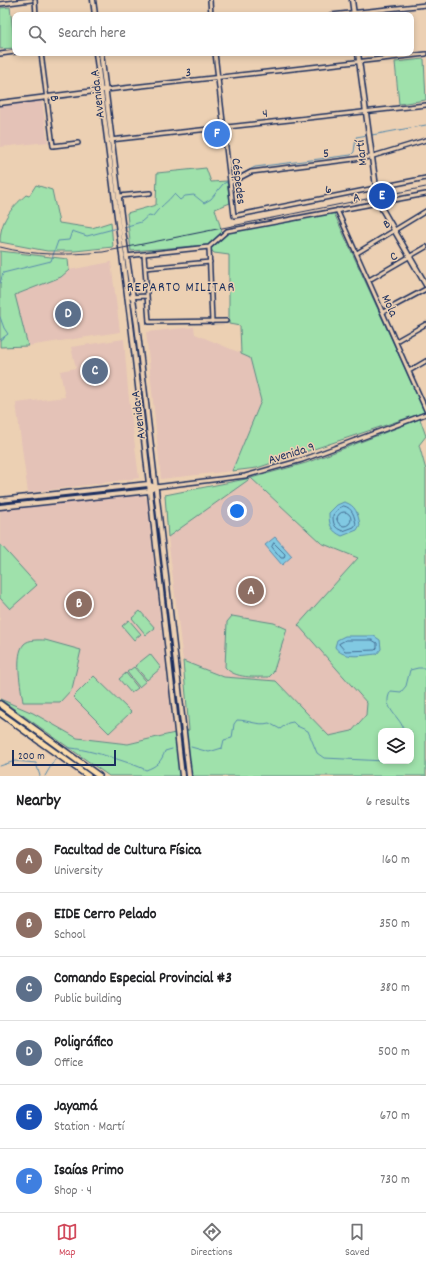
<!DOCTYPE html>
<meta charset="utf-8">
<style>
body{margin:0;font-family:Dekko,sans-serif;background:#f6f6f6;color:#202124}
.controls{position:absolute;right:12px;bottom:12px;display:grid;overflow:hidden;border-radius:8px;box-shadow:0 2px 6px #0003}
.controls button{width:36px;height:36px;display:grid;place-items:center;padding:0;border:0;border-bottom:1px solid #e0e0e0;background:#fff;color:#202124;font:20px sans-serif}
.scale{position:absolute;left:12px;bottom:10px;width:104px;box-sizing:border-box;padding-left:4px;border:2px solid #1b2f5e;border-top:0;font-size:11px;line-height:14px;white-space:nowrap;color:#1b2f5e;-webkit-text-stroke:3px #ecd0b3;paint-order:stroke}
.you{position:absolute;left:237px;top:511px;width:14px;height:14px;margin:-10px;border:3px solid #fff;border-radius:50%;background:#1a73e8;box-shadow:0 0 0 6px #1a73e833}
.badge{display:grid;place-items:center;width:26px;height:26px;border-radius:50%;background:#d1495b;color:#fff;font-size:13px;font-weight:700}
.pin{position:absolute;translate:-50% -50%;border:2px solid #fff;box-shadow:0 1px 4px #0006}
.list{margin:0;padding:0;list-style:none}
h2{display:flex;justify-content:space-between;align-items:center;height:52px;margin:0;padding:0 16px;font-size:17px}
h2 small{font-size:13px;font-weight:400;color:#757577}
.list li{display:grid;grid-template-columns:26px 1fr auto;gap:12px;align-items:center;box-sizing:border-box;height:64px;padding:0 16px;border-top:1px solid #e0e0e0}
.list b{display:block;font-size:15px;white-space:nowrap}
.list p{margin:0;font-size:13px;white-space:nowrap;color:#757577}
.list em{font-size:13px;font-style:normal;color:#757577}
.icon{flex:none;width:22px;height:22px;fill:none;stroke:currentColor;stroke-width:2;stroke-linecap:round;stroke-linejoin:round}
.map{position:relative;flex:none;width:426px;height:776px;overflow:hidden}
.search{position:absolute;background:#fff;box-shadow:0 2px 6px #0003;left:12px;right:12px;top:12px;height:44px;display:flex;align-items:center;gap:10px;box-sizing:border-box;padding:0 14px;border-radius:8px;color:#757577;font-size:15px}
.sheet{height:436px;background:#fff}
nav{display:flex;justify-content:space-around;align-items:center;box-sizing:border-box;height:56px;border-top:1px solid #e0e0e0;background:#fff;font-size:11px;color:#757577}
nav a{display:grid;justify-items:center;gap:2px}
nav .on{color:#d1495b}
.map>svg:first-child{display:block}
.built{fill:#e4c2b7}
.green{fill:#9fe1ab;stroke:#5d8884;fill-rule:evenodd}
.water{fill:#81c9e2;stroke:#588bad}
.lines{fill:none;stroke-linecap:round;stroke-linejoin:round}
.shore{stroke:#446d93;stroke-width:1}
.stream{stroke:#588bad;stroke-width:1}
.street-casing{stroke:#1b2f5e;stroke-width:6}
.secondary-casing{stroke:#1b2f5e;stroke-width:7}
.highway-casing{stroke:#1b2f5e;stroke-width:8}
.street{stroke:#ecd0b3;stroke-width:3}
.secondary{stroke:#ecd0b3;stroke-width:4}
.highway{stroke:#fcdcac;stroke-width:5}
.rail{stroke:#1b2f5e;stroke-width:1}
.labels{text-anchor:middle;stroke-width:3;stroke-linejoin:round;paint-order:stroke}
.street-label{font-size:13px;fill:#1b2f5e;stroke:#ecd0b3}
.neighbourhood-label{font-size:14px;letter-spacing:1px;fill:#1b2f5e;stroke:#ecd0b3}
</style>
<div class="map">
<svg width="426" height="776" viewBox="0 0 426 776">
<rect width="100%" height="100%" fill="#ecd0b3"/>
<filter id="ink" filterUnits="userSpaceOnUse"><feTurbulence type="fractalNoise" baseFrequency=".025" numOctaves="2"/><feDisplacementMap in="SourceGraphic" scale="8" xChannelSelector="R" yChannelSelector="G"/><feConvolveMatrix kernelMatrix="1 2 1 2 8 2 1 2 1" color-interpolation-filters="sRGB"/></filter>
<g filter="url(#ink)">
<path class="built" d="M 42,101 L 48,142 L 0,147 L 0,106 Z
M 111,262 L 120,332 L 28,346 L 14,295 L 61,277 L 69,270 Z
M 194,327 L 195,334 L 250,357 L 261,401 L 232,471 L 161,479 L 146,332 Z
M 124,339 L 128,390 L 139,478 L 28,493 L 16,403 L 65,397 L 60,371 L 76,368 L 71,347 Z
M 251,478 L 321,543 L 358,558 L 299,625 L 367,703 L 366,715 L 352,731 L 329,737 L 275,681 L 224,677 L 183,661 L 168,537 Z
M 141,494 L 145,496 L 147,500 L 173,733 L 128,744 L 77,738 L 33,713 L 0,699 L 0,510 Z"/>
<path class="green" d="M 10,7 L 15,48 L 0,49 L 0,8 Z
M 424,59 L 426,100 L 399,104 L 395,62 Z
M 206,168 L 211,182 L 227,181 L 230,203 L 215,209 L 222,232 L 333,211 L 425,412 L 257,468 L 232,471 L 261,401 L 250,358 L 241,354 L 240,326 L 229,324 L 229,255 L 214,253 L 207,245 L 131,251 L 127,213 L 156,205 L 157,173 Z
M 36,185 L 52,190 L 59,223 L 92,228 L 111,222 L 113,247 L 75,251 L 47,251 L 0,242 C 0,221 11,208 26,195 L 29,196 Z
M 0,251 L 68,259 L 69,270 L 61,277 L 15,295 L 28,346 L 0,347 Z
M 420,419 L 426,436 L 419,445 L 426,470 L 426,776 L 109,776 L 0,699 L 33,713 L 77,738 L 128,744 L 179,732 L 162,569 L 181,732 L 189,730 L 183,661 L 224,677 L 276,681 L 329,736 L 352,731 L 366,715 L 367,703 L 298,625 L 358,558 L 321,543 L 251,478 L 168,537 L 165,495 L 251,478 L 306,463 ZM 381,731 L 411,731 L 411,761 L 381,761 Z
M 0,544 L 37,585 L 10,609 L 0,598 Z
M 140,611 L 155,628 L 146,635 L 132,618 Z
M 232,616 L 274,623 L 287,629 L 273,673 L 269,677 C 255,677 235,679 225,667 L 227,622 Z
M 129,620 L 141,634 L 134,640 L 122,626 Z
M 45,640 L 81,650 L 72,689 L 60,702 L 23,702 C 21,688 14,655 24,644 C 29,639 39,640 45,640 Z
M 150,654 L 161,668 L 147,680 L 135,666 Z
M 134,667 L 146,681 L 139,687 L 127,672 Z
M 126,673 L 138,688 L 131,693 L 119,679 Z
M 94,676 L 131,712 L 109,733 L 73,697 Z"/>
<path class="water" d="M 344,502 C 356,505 358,514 360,525 L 357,530 L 342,536 C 331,531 329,525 329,513 L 337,505 Z
M 275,537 L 292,556 L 282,565 L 265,545 Z
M 345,636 L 374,636 L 380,640 L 381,649 L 377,654 C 364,655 343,660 335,647 L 337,640 Z"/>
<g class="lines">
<path class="shore" d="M 344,506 C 353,508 354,516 356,524 L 354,527 L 343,531 C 334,528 333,524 333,515 L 339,508 Z
M337 519a7 7 0 1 1 14 0a7 7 0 1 1-14 0Z
M 274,543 L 285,554 L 284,558 L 281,558 L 272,547 Z
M 346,640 L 372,640 L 377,643 L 377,648 L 375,650 L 345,651 L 339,644 Z"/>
<path class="stream" d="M 372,135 L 426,125
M 124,227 L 141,222 L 149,215 L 153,216 C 159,207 168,202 174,194 L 180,200 L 185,196 L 194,195 L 204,203 L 211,199 L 223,184 L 255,167 L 351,155 L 354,152 L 356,137 L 368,135
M 0,283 L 3,273 L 51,261 L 58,241 L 69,240 L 72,231 L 87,236 L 117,228
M 0,317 L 4,328 L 8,334 L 0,340
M 404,731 C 402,717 380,708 391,691 L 401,692 L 406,686 L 410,670 L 418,668 L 426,668
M 191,747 L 209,752 L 222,748 L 224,740 L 232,738 L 234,724 L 237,720 C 248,720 258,726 269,723 L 280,729 L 288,723 L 293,722 L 297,726 L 308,731 L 317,753 L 324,758 L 385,761
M 66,748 C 78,746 133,763 146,770 C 157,766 161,762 165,751 L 172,749
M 0,766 L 15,761 L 36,763 L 40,776
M 45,776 L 55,759"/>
<g class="street-casing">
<path id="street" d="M 35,0 L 36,15
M 210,0 L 211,15
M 0,4 L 31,0
M 331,15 L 426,5
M 41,53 L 53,146 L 78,143
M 215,53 L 234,216 L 426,178
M 0,54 L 15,52
M 106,90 L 426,54
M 110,140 L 426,105
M 230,183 L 251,172 L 370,157 L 426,140
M 119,196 L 150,193
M 337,210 L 426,410
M 209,247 L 212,322
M 357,253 L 426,211
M 144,255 L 149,322 L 226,321
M 126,256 L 209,247 L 227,231 L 426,194
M 145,268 L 210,262
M 369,280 L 426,247
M 127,297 L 147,296
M 383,312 L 426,289
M 396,341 L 426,324
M 409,371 L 426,361
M 155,487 L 245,476 L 302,460 L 426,414"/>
</g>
<g class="secondary-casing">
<path id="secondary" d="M 93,0 L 95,15
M 352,0 L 354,15
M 96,53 L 132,333 L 182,776
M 101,53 L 123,231 L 137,325 L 189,776
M 358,53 L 378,202 L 426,285
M 0,103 L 103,90
M 0,500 L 148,484 L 155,487
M 0,507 L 149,491 L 155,487"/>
</g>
<g class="highway-casing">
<path id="highway" d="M 0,704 L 99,776
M 0,713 L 88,776"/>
</g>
<use href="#street" class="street"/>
<use href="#secondary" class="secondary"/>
<use href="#highway" class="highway"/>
<path class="rail" d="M 0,247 C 34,256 68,255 103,252 L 426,187"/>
</g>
</g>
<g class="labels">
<g class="street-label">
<text transform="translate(188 71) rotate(-6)" y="5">3</text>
<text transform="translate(96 94) rotate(-97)" y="5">Avenida A</text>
<text transform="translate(56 98) rotate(82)" y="5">B</text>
<text transform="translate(265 112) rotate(-6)" y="5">4</text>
<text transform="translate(326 152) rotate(-7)" y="5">5</text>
<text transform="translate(360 153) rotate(-97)" y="5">Martí</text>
<text transform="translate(240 181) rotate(83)" y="5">Céspedes</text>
<text transform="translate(328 188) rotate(-11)" y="5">6</text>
<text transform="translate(356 196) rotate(-10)" y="5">A</text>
<text transform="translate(386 223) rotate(-31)" y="5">B</text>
<text transform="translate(393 255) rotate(-29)" y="5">C</text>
<text transform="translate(391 305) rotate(66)" y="5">Mola</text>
<text transform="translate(137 415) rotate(-97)" y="5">Avenida A</text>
<text transform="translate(291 452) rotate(-17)" y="5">Avenida 9</text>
</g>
<g class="neighbourhood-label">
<text x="181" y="291">REPARTO MILITAR</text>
</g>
</g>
</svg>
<div class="controls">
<button><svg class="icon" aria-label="layers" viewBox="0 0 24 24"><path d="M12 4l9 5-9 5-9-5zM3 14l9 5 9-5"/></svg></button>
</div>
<div class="scale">200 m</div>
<div class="you"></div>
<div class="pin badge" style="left:251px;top:591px;background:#8d6e63">A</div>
<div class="pin badge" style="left:79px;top:604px;background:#8d6e63">B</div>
<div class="pin badge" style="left:95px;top:371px;background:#5c6f8a">C</div>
<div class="pin badge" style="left:68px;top:314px;background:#5c6f8a">D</div>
<div class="pin badge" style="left:382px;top:196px;background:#1a4fb4">E</div>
<div class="pin badge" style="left:217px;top:134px;background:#3f7fe0">F</div>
<div class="search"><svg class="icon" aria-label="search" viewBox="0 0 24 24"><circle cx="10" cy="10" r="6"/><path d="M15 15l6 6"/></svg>Search here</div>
</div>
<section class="sheet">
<h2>Nearby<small>6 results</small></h2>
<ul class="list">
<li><span class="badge" style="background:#8d6e63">A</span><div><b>Facultad de Cultura Física</b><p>University</p></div><em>160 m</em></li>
<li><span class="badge" style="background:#8d6e63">B</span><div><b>EIDE Cerro Pelado</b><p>School</p></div><em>350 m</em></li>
<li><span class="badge" style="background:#5c6f8a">C</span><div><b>Comando Especial Provincial #3</b><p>Public building</p></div><em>380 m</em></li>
<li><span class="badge" style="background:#5c6f8a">D</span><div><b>Poligráfico</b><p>Office</p></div><em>500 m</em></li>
<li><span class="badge" style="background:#1a4fb4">E</span><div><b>Jayamá</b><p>Station · Martí</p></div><em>670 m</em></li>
<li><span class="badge" style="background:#3f7fe0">F</span><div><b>Isaías Primo</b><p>Shop · 4</p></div><em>730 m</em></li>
</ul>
</section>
<nav>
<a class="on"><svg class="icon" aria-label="map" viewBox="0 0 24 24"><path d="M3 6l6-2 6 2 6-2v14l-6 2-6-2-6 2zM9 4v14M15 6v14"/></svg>Map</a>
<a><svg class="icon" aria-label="directions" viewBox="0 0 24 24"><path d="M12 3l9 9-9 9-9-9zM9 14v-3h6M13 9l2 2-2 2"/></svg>Directions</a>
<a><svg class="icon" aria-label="saved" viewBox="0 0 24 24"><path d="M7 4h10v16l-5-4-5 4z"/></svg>Saved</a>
</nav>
